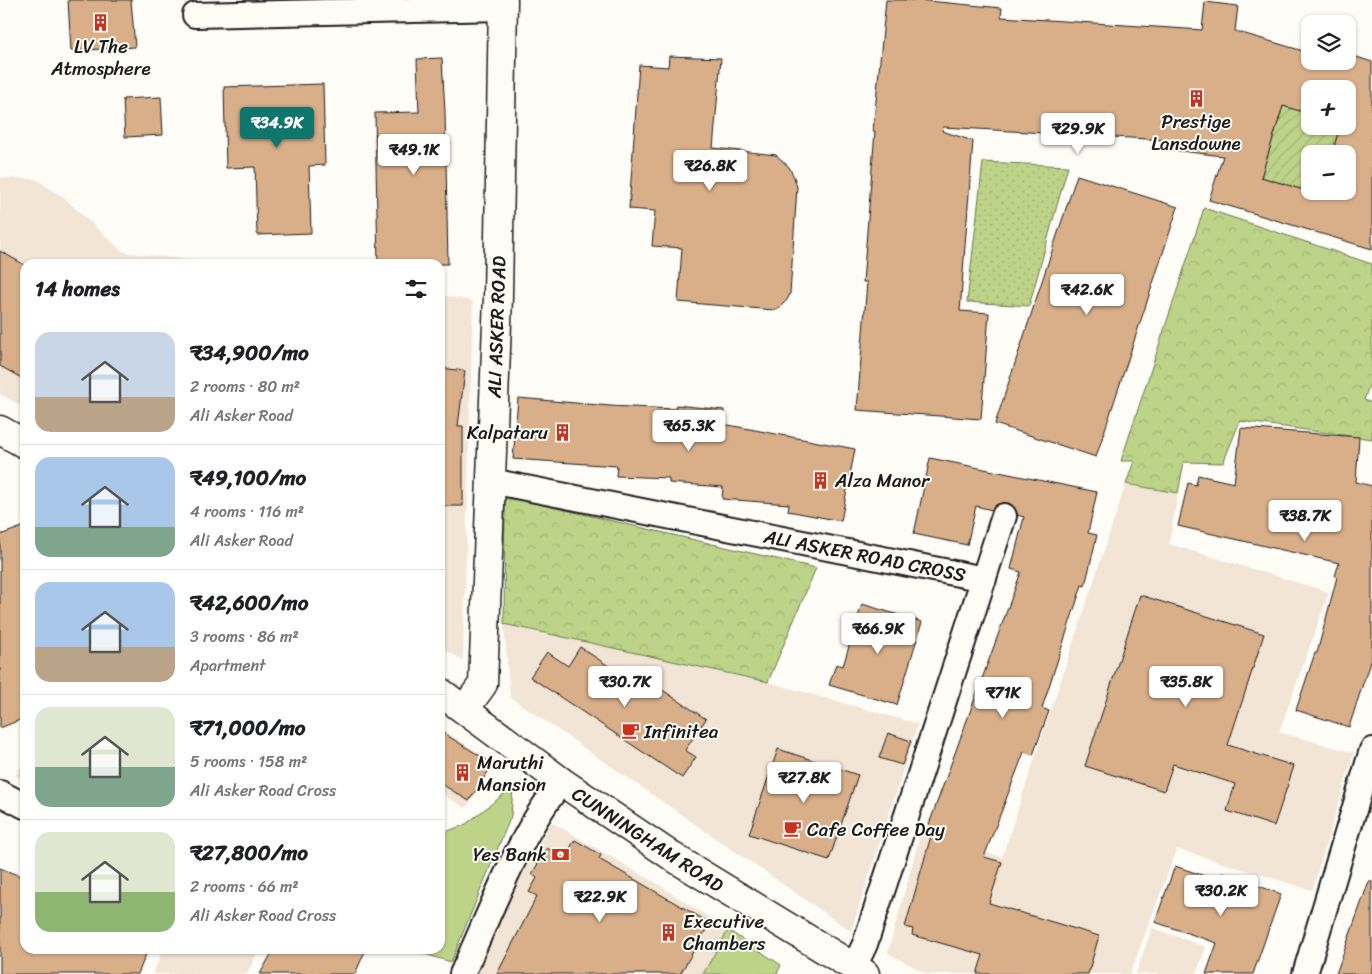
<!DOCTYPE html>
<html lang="en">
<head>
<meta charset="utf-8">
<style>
	:root { --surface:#fff; --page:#f2f2f2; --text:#202124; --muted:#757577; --line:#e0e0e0; --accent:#0f766e }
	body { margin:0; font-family:Sriracha,sans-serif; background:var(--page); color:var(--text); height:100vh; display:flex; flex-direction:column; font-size:19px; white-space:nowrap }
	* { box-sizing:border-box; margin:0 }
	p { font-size:16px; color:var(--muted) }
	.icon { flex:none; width:28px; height:28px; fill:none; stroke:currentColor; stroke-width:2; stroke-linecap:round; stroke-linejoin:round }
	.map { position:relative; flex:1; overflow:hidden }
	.panel { position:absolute; left:20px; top:259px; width:425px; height:695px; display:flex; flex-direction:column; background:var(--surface); border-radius:15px; box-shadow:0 1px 4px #0004 }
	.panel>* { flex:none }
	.fabs { position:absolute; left:1301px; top:15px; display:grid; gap:10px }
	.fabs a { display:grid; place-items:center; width:55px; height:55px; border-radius:10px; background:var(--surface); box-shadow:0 1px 4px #0004; font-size:25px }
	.price { position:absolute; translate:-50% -42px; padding:0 11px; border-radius:5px; background:#fff; color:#222; font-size:16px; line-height:32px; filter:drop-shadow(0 1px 2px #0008) }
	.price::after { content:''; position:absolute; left:50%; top:30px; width:15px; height:11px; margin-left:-8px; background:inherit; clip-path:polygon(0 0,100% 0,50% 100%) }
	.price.active { background:var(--accent); color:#fff }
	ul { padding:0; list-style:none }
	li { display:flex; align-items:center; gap:15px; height:125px; padding:0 15px }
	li+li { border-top:1px solid var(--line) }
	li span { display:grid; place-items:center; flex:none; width:140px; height:100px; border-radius:15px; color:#555 }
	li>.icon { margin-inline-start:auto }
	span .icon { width:60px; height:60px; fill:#fffc; stroke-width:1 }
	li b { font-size:21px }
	h2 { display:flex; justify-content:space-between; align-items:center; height:60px; padding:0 15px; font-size:21px }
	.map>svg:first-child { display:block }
	.built { fill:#f2e5d6 }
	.grass { fill:#bdd388; stroke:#6c7852 }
	.forest { fill:url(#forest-crowns); stroke:#6c7852 }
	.park { fill:url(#park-dots); stroke:#6c7852 }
	.garden { fill:url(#garden-furrows); stroke:#6c7852 }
	.building { fill:#d9af8a; stroke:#1c1c1c; fill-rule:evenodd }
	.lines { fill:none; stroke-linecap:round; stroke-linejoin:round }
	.minor-casing { stroke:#1c1c1c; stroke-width:28 }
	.tertiary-casing { stroke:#1c1c1c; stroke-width:31 }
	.primary-casing { stroke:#1c1c1c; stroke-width:31 }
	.minor { stroke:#fdfcf7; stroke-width:24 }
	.tertiary { stroke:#fdfcf7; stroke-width:28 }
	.primary { stroke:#fdfcf7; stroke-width:28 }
	.labels { text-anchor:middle; stroke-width:4; stroke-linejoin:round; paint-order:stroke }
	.poi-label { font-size:19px; fill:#1c1c1c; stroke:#fdfcf7; text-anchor:start }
	.street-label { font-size:19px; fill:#1c1c1c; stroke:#fdfcf7 }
</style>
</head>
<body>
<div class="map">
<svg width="1372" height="974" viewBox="0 0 1372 974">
	<defs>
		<pattern id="forest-crowns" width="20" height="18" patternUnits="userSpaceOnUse" patternTransform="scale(1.25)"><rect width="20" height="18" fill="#bdd388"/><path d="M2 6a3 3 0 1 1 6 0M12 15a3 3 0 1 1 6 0" fill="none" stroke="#a2b575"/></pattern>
		<pattern id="park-dots" width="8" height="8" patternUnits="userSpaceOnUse" patternTransform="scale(1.25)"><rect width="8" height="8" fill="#bdd388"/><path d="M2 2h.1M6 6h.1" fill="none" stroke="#a2b575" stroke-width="1.8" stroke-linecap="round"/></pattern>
		<pattern id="garden-furrows" width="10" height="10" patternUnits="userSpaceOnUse" patternTransform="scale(1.25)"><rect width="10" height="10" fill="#bdd388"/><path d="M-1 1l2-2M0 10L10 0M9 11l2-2" fill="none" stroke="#a2b575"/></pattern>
	</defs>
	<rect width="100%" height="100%" fill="#fdfcf7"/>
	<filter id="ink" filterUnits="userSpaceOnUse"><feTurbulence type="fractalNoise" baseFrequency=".02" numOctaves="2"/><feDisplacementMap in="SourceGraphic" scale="10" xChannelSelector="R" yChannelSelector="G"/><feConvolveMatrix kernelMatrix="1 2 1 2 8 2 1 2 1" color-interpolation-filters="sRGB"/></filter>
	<g filter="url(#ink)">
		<!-- built -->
		<path class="built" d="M0,178L36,179L64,198L123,252L221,264H25V408L0,394Z
			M440,295L473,301L463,660L440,647Z
			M1126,484L1178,493L1169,544L1329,592L1279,732L1354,753L1312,890L1177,849L1130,974H927L888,953L920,835L1002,857Z
			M504,624L768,682L918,724L851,931L510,697Z
			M440,728L494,763L466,808L440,793Z
			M25,758V780L16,776Z
			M551,822L656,883L728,930L703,974H466Z
			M1152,928L1206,947L1196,974H1136Z
			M163,949H259L247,974H153Z"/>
		<!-- grass -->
		<path class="grass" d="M513,787L511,816L451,962L408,949H440V839L443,833L466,824Z
			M728,930L781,965L777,974H703Z"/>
		<!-- forest -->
		<path class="forest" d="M1204,208L1372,264V377L1364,400L1372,403V439L1240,421L1223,463L1184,462L1178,493L1126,484L1134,461H1121Z
			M505,496L816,568L768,682L504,624Z"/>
		<!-- park -->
		<path class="park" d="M983,162L1068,166L1029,306L967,302Z"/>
		<!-- garden -->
		<path class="garden" d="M1283,106L1310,114V126H1340L1332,154H1310V191H1321L1320,195L1261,177Z"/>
		<!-- building -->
		<path class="building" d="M68,0H131L135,47L71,51Z
			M886,0H917L1002,8L1001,17L1202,30L1205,2L1238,6L1235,31L1310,53V61H1336L1348,65V54L1372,62V249L1209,200L1223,156L1163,149L1164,140L943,127L942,131L973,141L960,311L989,313L981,419L857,410L867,282H863L875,131H873ZM1310,89H1348V126H1340L1332,154H1348V191H1321L1320,195L1261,177L1283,106L1310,114Z
			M669,56L721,58L713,148L776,155L789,167L794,177L797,187L790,294L787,300L779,308L774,310L678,302L682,248L652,246L655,211L629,209L639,65L668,67Z
			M442,58L445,112L448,264H378L375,113L419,112L417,59Z
			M323,84L325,165L309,166L311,233L257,235L255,167L226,168L224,87Z
			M161,97L163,135L125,137L123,99Z
			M1077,175L1178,207L1096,457L995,424Z
			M0,251L25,265V380L0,366Z
			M440,368L465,371L458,426H463V506H440Z
			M518,398L610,406L675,409L676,405L724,410L723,424L855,449L841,521L788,511L789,504L722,499L723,487L669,483V478L616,476L617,466L513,459Z
			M1241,428L1359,437L1356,482L1372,486V656L1349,727L1296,710L1315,653H1317L1337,577L1335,576L1339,563L1178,526L1188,483L1196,485L1198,475L1234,483Z
			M930,458L1097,492L1088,533L1097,535L1085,586L1082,585L1042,708L1049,711L1033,755L1024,752L984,857L1002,862L989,903L1099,936L1088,974H977L983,955L912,935L913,929L905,927L933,829L928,827L1021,572L1011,569L1024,517L1017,515L1014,507L1009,503H1001L992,510L976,506L967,545L914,534Z
			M25,526V718L0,728V535Z
			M1140,595L1264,634L1228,745L1294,766L1274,826L1227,811L1235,784L1173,764L1164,791L1085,766Z
			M862,604L922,622L897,705L829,685L836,664L843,666Z
			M580,647L643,689L649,681L706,719L685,750L696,757L682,778L530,677L547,652L568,666Z
			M440,731L493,764L469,801L440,783Z
			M888,733L911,741L902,765L879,758Z
			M778,749L858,775L829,860L749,834Z
			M575,840L601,855L599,859L710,923L680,974H497L537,896L529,892L537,878L532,874L547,848L564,858Z
			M1175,866L1219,881L1222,873L1281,894L1253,974H1206L1217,943L1155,922Z
			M0,868L25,878V949H148L138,974H0Z
			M1369,881H1372V974H1336Z
			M274,949H366L355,974H260Z"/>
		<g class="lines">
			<defs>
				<path id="minor" d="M195,15L503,8
					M491,481L984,579
					M0,793L25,806
					M854,967L865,944L1004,516
					M462,974C490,914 520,831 562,782
					M1305,974L1372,750"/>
				<path id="tertiary" d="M465,709L483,684L498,297L503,0"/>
				<path id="primary" d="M0,430L25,444
					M440,692L562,782L673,857L865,974"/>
			</defs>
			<!-- minor casing -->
			<use href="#minor" class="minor-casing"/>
			<!-- tertiary casing -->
			<use href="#tertiary" class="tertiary-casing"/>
			<!-- primary casing -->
			<use href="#primary" class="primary-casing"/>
			<!-- minor -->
			<use href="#minor" class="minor"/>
			<!-- tertiary -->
			<use href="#tertiary" class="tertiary"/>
			<!-- primary -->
			<use href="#primary" class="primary"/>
		</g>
	</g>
	<!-- icons -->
	<defs>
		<symbol id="building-bare" viewBox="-9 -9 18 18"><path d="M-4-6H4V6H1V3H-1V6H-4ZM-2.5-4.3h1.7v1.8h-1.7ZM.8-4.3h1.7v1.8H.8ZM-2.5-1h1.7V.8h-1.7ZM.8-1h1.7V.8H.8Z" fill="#c8321e" stroke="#fdfcf7" stroke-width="2.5" paint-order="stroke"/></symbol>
		<symbol id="cafe-bare" viewBox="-9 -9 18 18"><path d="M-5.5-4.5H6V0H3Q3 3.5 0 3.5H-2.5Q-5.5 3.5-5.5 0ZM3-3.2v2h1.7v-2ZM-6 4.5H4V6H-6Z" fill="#c8321e" stroke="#fdfcf7" stroke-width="2.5" paint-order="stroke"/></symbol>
		<symbol id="bank-bare" viewBox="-9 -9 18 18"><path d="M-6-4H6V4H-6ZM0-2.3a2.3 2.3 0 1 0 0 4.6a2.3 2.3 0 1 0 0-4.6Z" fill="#c8321e" stroke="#fdfcf7" stroke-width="2.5" paint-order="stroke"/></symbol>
	</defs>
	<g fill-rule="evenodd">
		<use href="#building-bare" x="88" y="10" width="25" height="25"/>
		<use href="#building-bare" x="1184" y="86" width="25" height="25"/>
		<use href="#building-bare" x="550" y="420" width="25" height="25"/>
		<use href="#building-bare" x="808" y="468" width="25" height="25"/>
		<use href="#cafe-bare" x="618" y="718" width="25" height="25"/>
		<use href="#building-bare" x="450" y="760" width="25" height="25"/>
		<use href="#cafe-bare" x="780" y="816" width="25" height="25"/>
		<use href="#bank-bare" x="548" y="842" width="25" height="25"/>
		<use href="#building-bare" x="656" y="920" width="25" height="25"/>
	</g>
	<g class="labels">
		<!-- poi labels -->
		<g class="poi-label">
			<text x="101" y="53" text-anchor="middle">LV The<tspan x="101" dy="22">Atmosphere</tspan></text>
			<text x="1196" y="128" text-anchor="middle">Prestige<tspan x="1196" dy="22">Lansdowne</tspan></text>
			<text x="548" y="439" text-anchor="end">Kalpataru</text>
			<text x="835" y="487">Alza Manor</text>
			<text x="644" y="738">Infinitea</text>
			<text x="477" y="769">Maruthi<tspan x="477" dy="22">Mansion</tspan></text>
			<text x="807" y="836">Cafe Coffee Day</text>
			<text x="547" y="861" text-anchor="end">Yes Bank</text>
			<text x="683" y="928">Executive<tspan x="683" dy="22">Chambers</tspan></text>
		</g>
		<!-- street labels -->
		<g class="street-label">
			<text transform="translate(496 327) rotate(-88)" y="7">ALI ASKER ROAD</text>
			<text transform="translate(865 555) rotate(11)" y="7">ALI ASKER ROAD CROSS</text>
			<text transform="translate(648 839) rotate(33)" y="7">CUNNINGHAM ROAD</text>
		</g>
	</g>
</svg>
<div class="fabs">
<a><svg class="icon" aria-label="layers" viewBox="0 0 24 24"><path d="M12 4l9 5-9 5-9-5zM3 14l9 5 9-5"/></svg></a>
<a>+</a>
<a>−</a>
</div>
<b class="price active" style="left:277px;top:149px">₹34.9K</b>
<b class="price" style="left:1078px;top:155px">₹29.9K</b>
<b class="price" style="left:414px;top:176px">₹49.1K</b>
<b class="price" style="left:710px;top:192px">₹26.8K</b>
<b class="price" style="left:1087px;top:316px">₹42.6K</b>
<b class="price" style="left:689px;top:452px">₹65.3K</b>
<b class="price" style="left:1305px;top:542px">₹38.7K</b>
<b class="price" style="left:878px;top:655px">₹66.9K</b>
<b class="price" style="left:625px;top:708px">₹30.7K</b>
<b class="price" style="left:1186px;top:708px">₹35.8K</b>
<b class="price" style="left:1003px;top:719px">₹71K</b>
<b class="price" style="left:804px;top:804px">₹27.8K</b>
<b class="price" style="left:1221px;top:917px">₹30.2K</b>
<b class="price" style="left:600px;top:923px">₹22.9K</b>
<section class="panel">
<h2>14 homes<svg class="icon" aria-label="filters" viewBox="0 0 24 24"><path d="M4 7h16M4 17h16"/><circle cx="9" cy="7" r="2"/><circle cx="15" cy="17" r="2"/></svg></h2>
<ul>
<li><span style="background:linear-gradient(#c9d6e8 65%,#b9a48a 0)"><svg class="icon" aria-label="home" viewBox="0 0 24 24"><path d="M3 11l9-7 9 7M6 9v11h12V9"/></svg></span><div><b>₹34,900/mo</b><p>2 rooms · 80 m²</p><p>Ali Asker Road</p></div></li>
<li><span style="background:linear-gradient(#a9c7e8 70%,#7fa58c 0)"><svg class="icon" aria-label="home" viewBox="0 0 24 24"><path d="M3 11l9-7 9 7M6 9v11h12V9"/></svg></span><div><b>₹49,100/mo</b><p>4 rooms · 116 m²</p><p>Ali Asker Road</p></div></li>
<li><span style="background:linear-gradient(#a9c7e8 65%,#b9a48a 0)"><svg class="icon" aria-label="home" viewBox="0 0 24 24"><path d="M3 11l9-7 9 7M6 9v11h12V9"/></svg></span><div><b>₹42,600/mo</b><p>3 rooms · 86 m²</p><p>Apartment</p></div></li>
<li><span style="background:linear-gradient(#dfe7d0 60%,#7fa58c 0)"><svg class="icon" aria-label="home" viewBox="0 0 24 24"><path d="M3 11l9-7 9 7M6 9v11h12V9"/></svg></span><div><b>₹71,000/mo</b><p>5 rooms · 158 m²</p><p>Ali Asker Road Cross</p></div></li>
<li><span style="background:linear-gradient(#dfe7d0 60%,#8fb573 0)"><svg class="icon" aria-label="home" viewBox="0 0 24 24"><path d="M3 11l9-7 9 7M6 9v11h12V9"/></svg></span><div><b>₹27,800/mo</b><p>2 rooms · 66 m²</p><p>Ali Asker Road Cross</p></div></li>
</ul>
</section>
</div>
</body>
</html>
